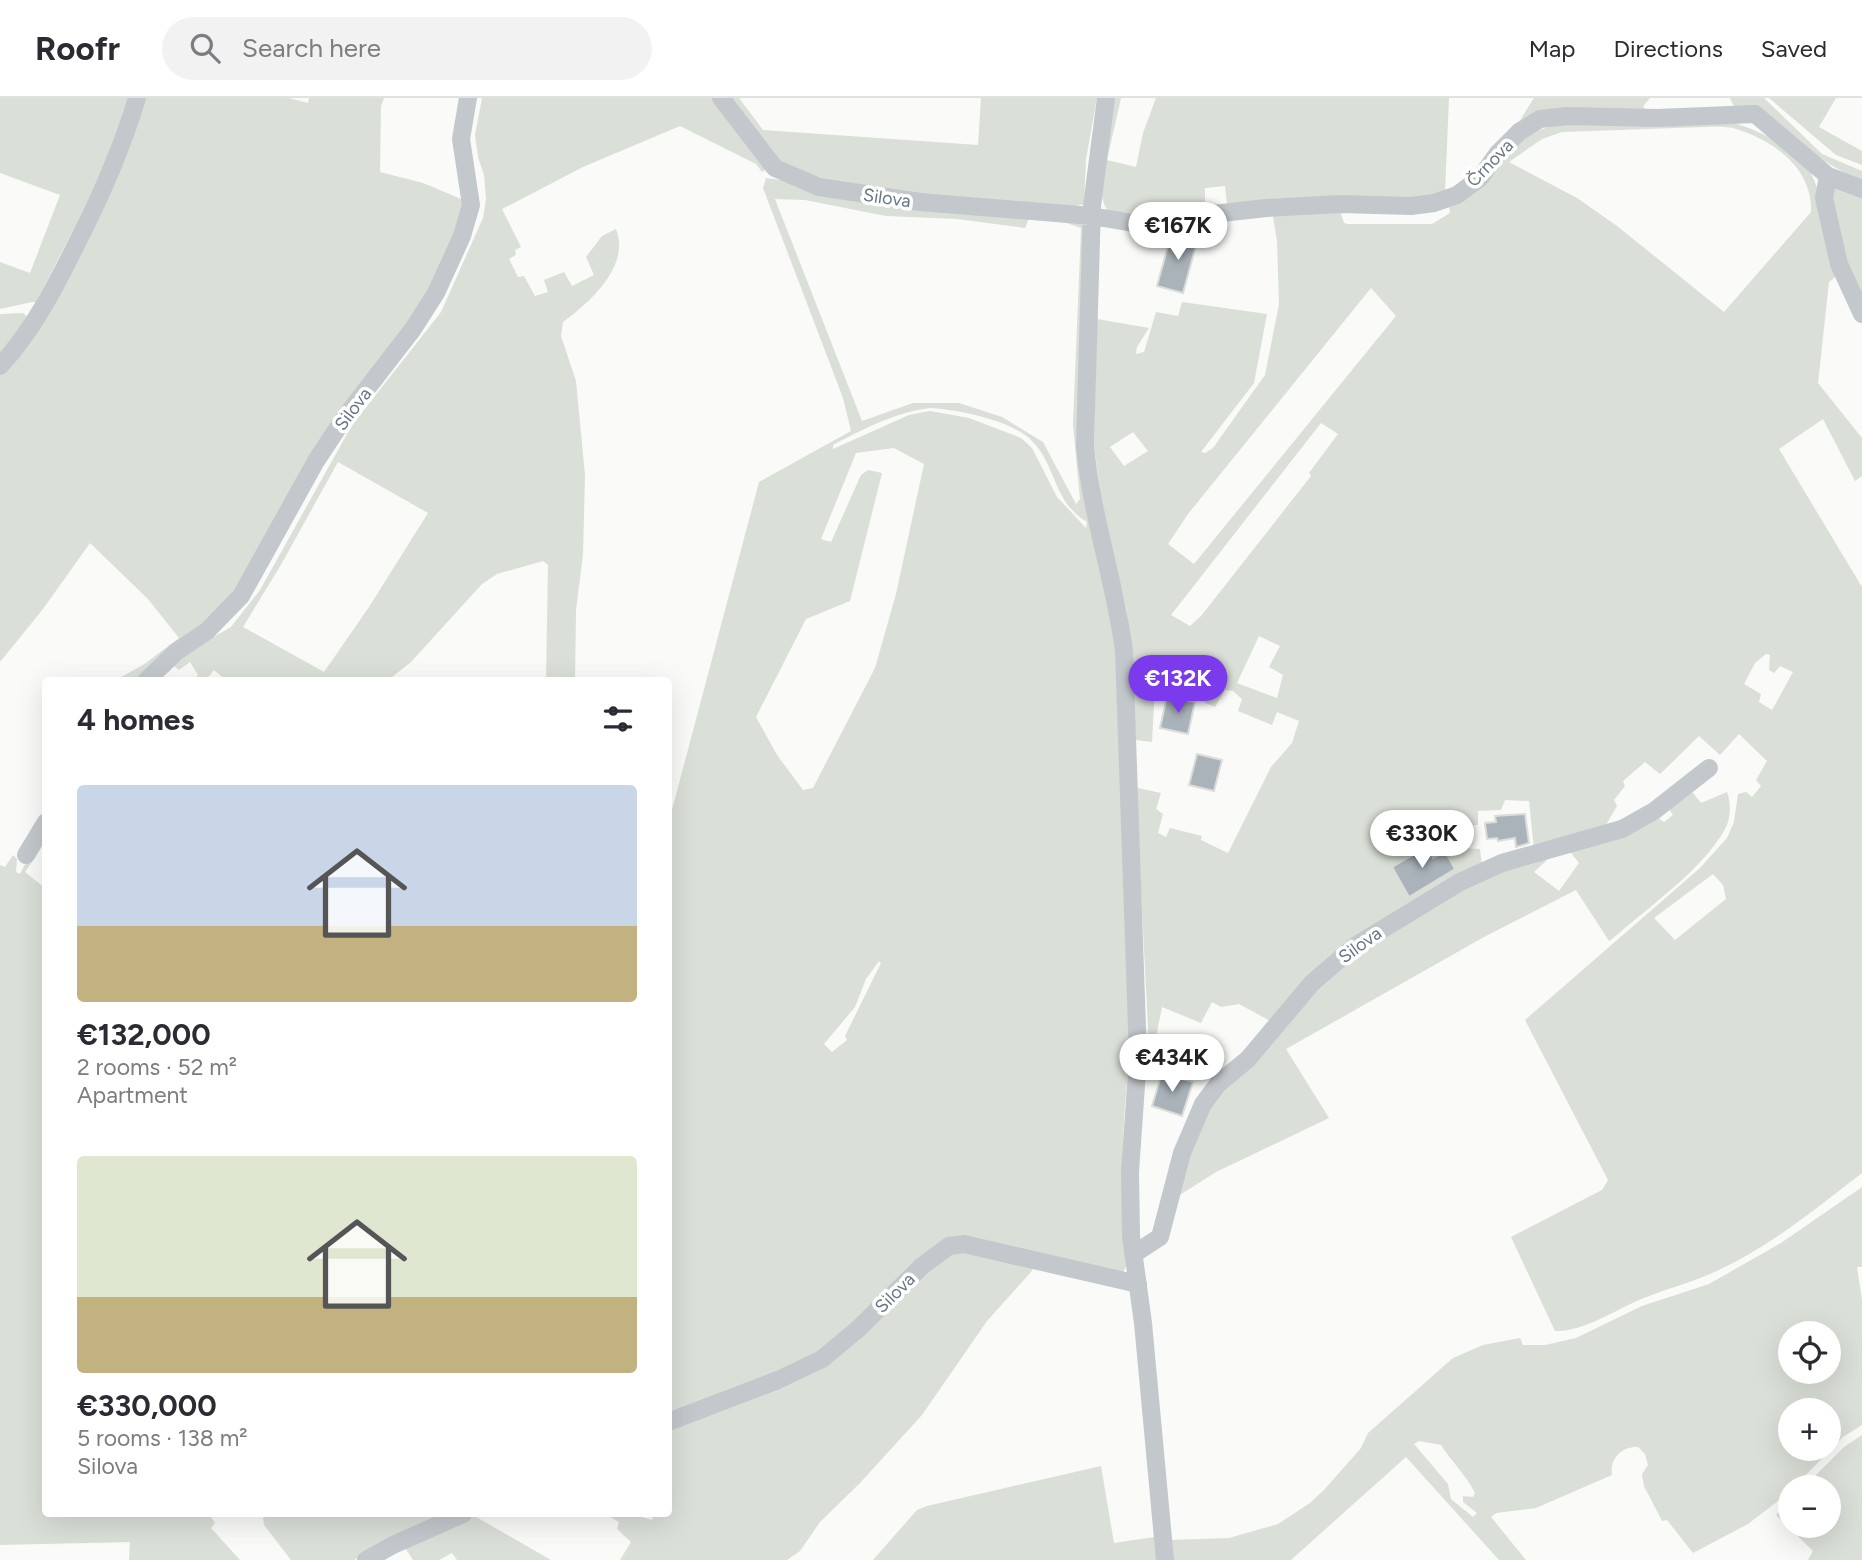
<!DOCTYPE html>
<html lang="en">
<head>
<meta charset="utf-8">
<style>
	:root { --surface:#fff; --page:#f2f2f3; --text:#2b2b33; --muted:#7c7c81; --line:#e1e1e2; --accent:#7c3aed }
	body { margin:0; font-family:Figtree,sans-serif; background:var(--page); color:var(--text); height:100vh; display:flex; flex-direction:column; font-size:26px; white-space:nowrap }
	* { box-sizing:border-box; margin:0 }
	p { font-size:23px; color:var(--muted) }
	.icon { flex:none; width:38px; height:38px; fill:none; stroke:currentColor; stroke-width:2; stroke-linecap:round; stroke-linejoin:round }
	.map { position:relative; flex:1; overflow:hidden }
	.details { position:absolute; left:42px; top:579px; width:630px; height:840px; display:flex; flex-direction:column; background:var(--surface); border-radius:7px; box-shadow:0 7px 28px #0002 }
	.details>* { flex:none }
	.tools { position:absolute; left:1778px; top:1223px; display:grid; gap:14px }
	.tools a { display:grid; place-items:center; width:63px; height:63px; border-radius:50%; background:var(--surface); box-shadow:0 7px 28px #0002; font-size:35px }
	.price { position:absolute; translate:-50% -60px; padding:0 16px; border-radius:24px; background:#fff; color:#222; font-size:23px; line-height:46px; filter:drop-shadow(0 2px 4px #0008) }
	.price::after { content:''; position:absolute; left:50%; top:42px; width:21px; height:16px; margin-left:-10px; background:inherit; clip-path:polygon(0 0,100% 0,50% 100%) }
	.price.selected { background:var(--accent); color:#fff }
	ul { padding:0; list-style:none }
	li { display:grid; align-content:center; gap:14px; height:371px; padding:0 35px }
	li span { display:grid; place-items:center; height:217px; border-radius:7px; color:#555 }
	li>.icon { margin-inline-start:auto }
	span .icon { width:126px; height:126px; fill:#fffc; stroke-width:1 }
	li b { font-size:30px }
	h2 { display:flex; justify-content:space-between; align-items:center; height:84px; padding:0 35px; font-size:30px }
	header { display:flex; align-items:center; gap:42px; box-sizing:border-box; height:98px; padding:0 35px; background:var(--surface); border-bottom:2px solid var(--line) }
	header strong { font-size:33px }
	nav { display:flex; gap:38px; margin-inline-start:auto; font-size:24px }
	.search { width:490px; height:63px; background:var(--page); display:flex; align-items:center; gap:18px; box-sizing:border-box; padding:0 24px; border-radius:38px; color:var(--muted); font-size:26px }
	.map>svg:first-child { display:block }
	.green { fill:#dadfd7; fill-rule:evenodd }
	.building { fill:#aab3b9; stroke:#dcdcda; stroke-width:2 }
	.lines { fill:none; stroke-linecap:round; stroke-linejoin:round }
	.minor { stroke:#c3c8cc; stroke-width:18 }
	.labels { text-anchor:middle; stroke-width:7; stroke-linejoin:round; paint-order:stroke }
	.street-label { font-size:18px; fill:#657683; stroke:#fff }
</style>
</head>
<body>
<header>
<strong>Roofr</strong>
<div class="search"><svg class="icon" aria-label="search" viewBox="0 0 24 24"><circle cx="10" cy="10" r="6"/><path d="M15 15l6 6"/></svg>Search here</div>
<nav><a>Map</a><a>Directions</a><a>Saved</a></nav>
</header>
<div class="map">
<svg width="1862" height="1462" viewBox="0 0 1862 1462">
	<rect width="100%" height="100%" fill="#fafaf8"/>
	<!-- green -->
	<path class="green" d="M0,0H132L125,23L41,202L0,211V164L30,175L60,97L0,75Z
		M142,0H289L308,5L309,0H384L381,8L380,74L423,85L466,103L463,119L428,200L225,509L139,583H114L143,567L179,540L148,501L90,445L43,511L0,564V273Z
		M482,0H717L767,71L762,74L756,66L680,28L583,69L502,111L521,149L515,152L516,157L509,161L518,179L524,178L535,198L548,194L544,182L564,174L572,188L594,177L586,159L602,138L616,131C631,168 589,205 563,224L561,238L576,283L585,377L583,456L576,512L575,583H546L548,467L543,463L497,476L482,486L411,564L387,583H227L214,572L205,583H193L198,577L190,564L179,572L174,568L191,552L231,529L260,492L352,327L441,214L483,120L486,101L484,77L478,59L475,37ZM338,364L428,415L369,509L324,574L243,529L282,465Z
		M728,0H739L763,32L978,47L981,0H1097L1086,61L1084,106L1072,109L831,88L778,65Z
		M1112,0H1121L1107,62L1136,69L1143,35L1156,0H1449L1445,93L1415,102L1280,100L1227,107L1225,88L1205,90V108C1186,112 1122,124 1108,112C1092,99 1109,21 1112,0Z
		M1534,0H1650L1643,8L1646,13L1540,14L1520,22Z
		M1730,0H1764L1822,56L1862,73V85L1735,11Z
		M1769,0H1836L1819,29L1862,53V67L1836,57Z
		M1726,23C1752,29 1789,46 1806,67C1822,89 1832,147 1839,176L1829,184L1818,285L1862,340V378L1855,383L1823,321L1779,351L1862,489V1075C1814,1112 1766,1152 1710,1176C1687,1186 1662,1192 1639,1202C1614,1213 1582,1234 1555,1233L1511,1139L1602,1092L1608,1082L1525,922L1700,770L1727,740L1734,724L1738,696L1746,694L1752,699L1761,688L1756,682L1767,663L1739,636L1720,657L1699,638L1660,676L1645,664L1623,683L1625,688L1614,702L1617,708L1603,732L1534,751L1529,703L1505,702L1501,712L1478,713V727L1452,728L1453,750L1480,751L1482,768L1399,815L1274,925L1239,906L1221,909L1212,904L1201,925L1162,909L1155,944L1184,954L1179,968L1145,959L1148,930L1136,694L1138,690L1161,695L1156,711L1163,716L1158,735L1166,739L1170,730L1202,738L1201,742L1228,755L1271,669L1292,645L1299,623L1277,614L1272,627L1238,613L1242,601L1233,593L1225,592L1215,609L1205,605L1212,579L1156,571L1152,644L1136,642L1127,514L1103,413L1094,348L1097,221L1149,230L1137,249L1136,256L1144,254L1156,214L1178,218L1182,204L1267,216L1254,285L1201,354L1205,355L1213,350L1265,277L1279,206L1277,143L1272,113H1340L1344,125L1348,126H1432L1450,115L1449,108C1482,77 1515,33 1562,26ZM1704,29C1714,29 1727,28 1736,31C1775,43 1813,71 1811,114L1724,214L1617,128L1577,100L1509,64L1542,41L1562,34ZM1371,190L1396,218L1194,466L1168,446L1188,416ZM1321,325L1338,336L1309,375L1311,378L1201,518L1190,528L1171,517ZM1133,334L1148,353L1124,368L1110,349ZM1259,538L1280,548L1269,569L1283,577L1277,600L1237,585ZM1766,556L1770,557L1769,572L1774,575L1780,568L1793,574L1772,612L1759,604L1761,596L1744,586L1755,565ZM1713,776L1723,787L1726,801L1675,842L1654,820Z
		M766,80L1084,124L1078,305L1117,561L1130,958C1121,1028 1120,1096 1127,1167L1123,1174L1115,1178C1059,1168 1010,1139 952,1143L824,1255L669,1317L668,727L759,384L851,333L843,300L763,90ZM775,101L805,102L886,118L957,121L1025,130L1030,118L1061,123L1081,130L1073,327L1080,401L1076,406L1043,344L1002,319L959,305H913L862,323ZM930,310C959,312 1013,322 1033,344C1057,369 1053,404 1087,424L1086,430L1057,399L1032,350L1021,340L969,320L930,313L909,317L833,351V347C865,330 894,315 930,310ZM894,350L924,366L896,496L875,570L813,690L803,692L777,657L756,619L806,521L850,503L882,375L868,372L861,377L831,444L821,441L856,355ZM879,863L881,865L845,938L847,942L832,954L824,946L855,909L866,881Z
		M1836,89L1862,98V202L1837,146L1830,94Z
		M23,215L30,221L0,261V216Z
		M1689,690L1701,705L1727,694C1731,704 1731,721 1725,731C1703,771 1651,807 1617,837L1609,843L1576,792L1484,839L1286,951L1329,1020L1216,1074L1175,1100L1209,1000L1328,874L1456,790L1546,757L1547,762L1534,774L1559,793L1579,765L1568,751L1654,717L1664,724L1673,717L1667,708Z
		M32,753L36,758L25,774L45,790L46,1416H209L215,1425L211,1430L240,1462H129L130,1444L0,1447V767L5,769L13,757L17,761L16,774L20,776Z
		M1862,1089V1169H1857L1862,1202V1327L1843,1339L1794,1389L1790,1390V1394L1748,1426L1693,1455L1667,1422L1662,1423L1644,1388L1642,1376L1648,1367L1645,1356L1638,1349C1622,1348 1609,1361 1612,1377L1536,1410L1496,1415L1491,1419L1526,1462H1499L1406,1359L1291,1462H1171L1168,1442L1229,1440L1278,1426L1310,1405L1324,1392L1361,1350L1368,1335L1453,1260L1483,1247L1520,1240L1523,1247H1545L1576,1240L1642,1208L1709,1186L1781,1145ZM1790,1236H1829V1274H1790ZM1790,1312H1829V1351H1790ZM1419,1343L1441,1347C1452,1364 1466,1377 1475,1395L1473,1399L1463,1398V1404L1477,1415L1473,1419L1451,1401L1448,1386L1414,1346Z
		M962,1149L1036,1164L1031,1174L987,1223L922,1317L860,1385L820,1424L800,1453L787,1462H620L631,1444L617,1431L619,1424L605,1416H631L652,1422L654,1416H668L669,1327L786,1283L925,1168Z
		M1862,1337V1462H1808L1813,1453L1776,1417L1790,1403V1428H1829V1390L1804,1389L1844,1349Z
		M1101,1368L1114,1445L1154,1439L1157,1462H873L917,1412L927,1408Z
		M271,1416H450L398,1438L354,1462H291L264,1427L263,1420Z
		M471,1416L551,1462H457L452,1455L439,1462H413L402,1445Z"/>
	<!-- building -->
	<path class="building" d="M1172,133L1198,140L1183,195L1157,188Z
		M1167,598L1195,604L1188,636L1160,630Z
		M1197,656L1222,662L1214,693L1189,687Z
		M1525,716L1529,745L1516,749L1515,740L1498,743L1497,740L1487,741L1485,725L1496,724L1495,718Z
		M1427,749L1433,760L1445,753L1455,771L1409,799L1392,769Z
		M1162,975L1193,984L1182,1018L1152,1008Z"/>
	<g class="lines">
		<!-- minor -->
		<path class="minor" d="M721,0L775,70L819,89L920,104L1092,118L1133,125L1266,110L1340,106L1411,108L1434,105L1457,97L1480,80L1498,55L1519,34L1540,21L1568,18L1657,20L1755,16L1828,78L1862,91
			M1106,0L1092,108L1085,347C1091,417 1115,483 1124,553L1138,959L1130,1074L1131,1138L1143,1225L1165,1462
			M1828,78L1824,100L1839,166L1862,216
			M0,268C34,231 55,189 77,145C101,98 122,50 137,0
			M146,583L176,554L207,533L241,498L316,363L345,319L413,231L436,195L462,138L471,107L461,41L468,0
			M26,757L46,724
			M1134,1156L1160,1139L1182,1055L1203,1006L1218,986L1248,961L1312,885L1355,848L1460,784L1502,765L1622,731L1654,713L1709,670
			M668,1324L778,1282L822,1261L858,1231L922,1168L949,1148L964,1146L1138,1186
			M366,1462L393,1447L463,1416"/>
	</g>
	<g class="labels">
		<!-- street labels -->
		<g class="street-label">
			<text transform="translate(1490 65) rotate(-46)" y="6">Črnova</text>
			<text transform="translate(887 100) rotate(8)" y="6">Silova</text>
			<text transform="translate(353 311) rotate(-53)" y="6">Silova</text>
			<text transform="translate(1360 847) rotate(-36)" y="6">Silova</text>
			<text transform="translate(895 1195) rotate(-45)" y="6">Silova</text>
		</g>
	</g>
</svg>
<div class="tools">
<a><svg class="icon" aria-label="locate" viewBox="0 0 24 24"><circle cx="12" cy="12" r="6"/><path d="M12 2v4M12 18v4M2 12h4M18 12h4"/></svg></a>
<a>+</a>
<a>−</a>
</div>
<b class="price" style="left:1178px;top:164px">€167K</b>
<b class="price selected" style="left:1178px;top:617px">€132K</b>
<b class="price" style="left:1422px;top:772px">€330K</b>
<b class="price" style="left:1172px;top:996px">€434K</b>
<section class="details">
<h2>4 homes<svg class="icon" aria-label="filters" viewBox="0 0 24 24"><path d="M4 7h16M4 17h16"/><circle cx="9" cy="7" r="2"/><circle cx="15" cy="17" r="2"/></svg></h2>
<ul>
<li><span style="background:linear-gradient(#c9d6e8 65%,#c2b280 0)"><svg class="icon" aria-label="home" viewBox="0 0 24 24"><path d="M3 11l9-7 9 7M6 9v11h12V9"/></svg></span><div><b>€132,000</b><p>2 rooms · 52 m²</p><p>Apartment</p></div></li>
<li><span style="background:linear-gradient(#dfe7d0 65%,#c2b280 0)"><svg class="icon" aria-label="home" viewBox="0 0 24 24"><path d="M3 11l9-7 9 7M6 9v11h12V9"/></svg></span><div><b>€330,000</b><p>5 rooms · 138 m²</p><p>Silova</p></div></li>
</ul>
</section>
</div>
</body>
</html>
